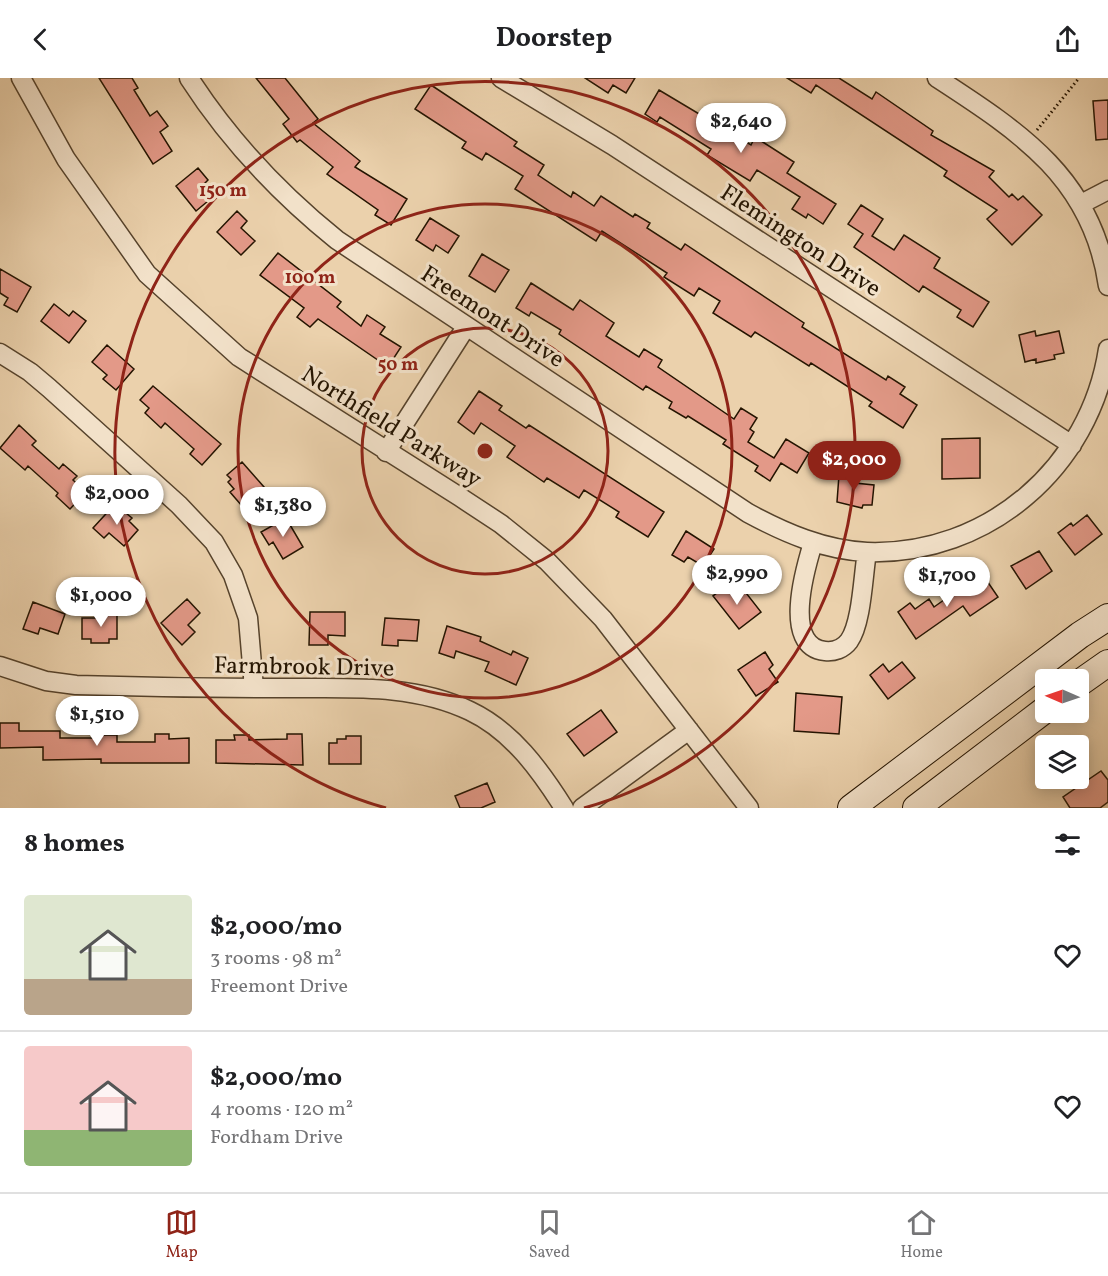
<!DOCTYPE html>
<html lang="en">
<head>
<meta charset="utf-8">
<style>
	:root { --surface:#fff; --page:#f6f6f6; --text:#202124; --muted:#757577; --line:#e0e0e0; --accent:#8f2418 }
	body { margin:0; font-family:Vollkorn,serif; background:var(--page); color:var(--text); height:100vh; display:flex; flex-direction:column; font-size:22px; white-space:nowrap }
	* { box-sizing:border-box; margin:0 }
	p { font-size:20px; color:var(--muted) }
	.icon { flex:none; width:33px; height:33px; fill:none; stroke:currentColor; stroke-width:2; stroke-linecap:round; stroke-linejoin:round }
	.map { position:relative; height:730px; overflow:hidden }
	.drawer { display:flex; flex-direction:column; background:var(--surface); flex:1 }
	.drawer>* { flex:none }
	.needle { width:39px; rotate:272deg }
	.buttons { position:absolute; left:1035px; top:591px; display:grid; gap:12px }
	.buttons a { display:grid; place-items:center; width:54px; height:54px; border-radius:6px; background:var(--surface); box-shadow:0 3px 15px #0003; font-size:30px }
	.price { position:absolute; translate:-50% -51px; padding:0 14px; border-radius:21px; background:#fff; color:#222; font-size:20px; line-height:39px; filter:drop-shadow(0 2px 3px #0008) }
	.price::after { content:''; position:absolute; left:50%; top:36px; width:18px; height:14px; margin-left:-9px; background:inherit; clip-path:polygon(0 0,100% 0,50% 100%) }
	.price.on { background:var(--accent); color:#fff }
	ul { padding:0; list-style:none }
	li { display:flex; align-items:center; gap:18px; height:150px; padding:0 24px }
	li+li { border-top:2px solid var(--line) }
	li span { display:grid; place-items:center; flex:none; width:168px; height:120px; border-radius:6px; color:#555 }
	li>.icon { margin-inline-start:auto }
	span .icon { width:72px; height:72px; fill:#fffc; stroke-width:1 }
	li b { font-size:26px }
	h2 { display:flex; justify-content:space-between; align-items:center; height:72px; padding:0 24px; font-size:26px }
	header { display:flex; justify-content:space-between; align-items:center; height:78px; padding:0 24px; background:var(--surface); font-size:27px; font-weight:700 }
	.tab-bar { display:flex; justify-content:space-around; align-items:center; height:84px; border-top:2px solid var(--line); background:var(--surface); font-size:16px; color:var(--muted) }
	.tab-bar a { display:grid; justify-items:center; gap:3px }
	.tab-bar .on { color:var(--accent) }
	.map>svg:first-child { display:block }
	.building { fill:#e39988; stroke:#241401; stroke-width:1.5 }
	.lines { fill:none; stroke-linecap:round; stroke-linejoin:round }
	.street-casing { stroke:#56432c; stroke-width:21 }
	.secondary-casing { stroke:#241401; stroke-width:28 }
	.path { stroke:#241401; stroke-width:3; stroke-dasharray:1.5 3; stroke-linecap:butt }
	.street { stroke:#f2e1c9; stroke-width:18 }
	.secondary { stroke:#f2e1c9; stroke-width:26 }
	.ring { fill:none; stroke:#8f2418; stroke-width:3 }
	.labels { text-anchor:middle; stroke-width:6; stroke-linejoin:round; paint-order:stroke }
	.street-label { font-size:24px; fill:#241401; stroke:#f2e1c9 }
	.centre { fill:#8f2418; stroke:#f2e1c9; stroke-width:3 }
	.ring-label { font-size:18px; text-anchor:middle; font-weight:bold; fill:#8f2418; stroke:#f2e1c9; stroke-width:6; stroke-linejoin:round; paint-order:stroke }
</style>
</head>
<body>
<header><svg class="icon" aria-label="back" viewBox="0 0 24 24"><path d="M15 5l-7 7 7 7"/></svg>Doorstep<svg class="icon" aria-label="share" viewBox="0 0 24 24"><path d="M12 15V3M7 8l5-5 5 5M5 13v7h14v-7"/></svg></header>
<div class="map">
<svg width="1108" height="730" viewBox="0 0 1108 730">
	<rect width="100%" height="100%" fill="#ebd1ac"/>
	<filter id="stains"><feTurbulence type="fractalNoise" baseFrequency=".00333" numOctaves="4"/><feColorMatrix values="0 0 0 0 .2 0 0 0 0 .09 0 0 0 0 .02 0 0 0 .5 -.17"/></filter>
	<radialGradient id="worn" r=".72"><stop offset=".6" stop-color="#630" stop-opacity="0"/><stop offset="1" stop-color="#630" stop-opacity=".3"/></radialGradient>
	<!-- building -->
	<path class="building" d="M99,0H132L138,10L134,12L150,38L157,33L168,48L160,54L172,73L153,86Z
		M256,0H285L318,41L313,45L360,83L355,89L407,121L391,147L375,137L378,132L327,96L333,89L300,62L297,64L283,46L289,41Z
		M585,0H635L626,15L613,7L608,15Z
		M787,0H839L872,21L876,14L933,53L931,57L994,93L989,99L1009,119L1012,116L1018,122L1023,118L1042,137L1012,167L987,141L997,132L944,98L947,93L816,7L811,15Z
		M431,7L517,64L514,68L544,87L538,97L571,119L573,114L594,128L601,118L633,139L635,136L650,145L647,150L681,172L685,166L804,245L802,249L886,302L888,298L905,309L900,316L917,327L903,350L869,328L872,324L811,285L809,288L755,254L751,259L713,235L720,223L699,210L694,218L664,199L667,195L602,153L596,163L515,111L523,98L486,75L482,82L462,70L466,64L415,31Z
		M659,12L751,67L755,59L794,84L787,95L836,126L823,146L808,136L806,140L792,131L800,119L757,92L750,103L707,77L711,71L660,39L657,44L645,36Z
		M1108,22V61L1096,62L1093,23Z
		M198,90L208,102L204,106L214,118L196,133L176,108Z
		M861,127L883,141L872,158L894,172L904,157L940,180L934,190L989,224L973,249L957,239L961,232L923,208L919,214L854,169L863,156L848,146Z
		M237,133L247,143L241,150L255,163L241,177L217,154Z
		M430,140L459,158L448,175L436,167L433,173L416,162Z
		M278,175L341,224L337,229L361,248L367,237L385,249L380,256L401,269L388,289L318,241L310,249L297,239L304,230L260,197Z
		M482,176L509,192L495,214L469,198Z
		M0,191L31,209L17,234L4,227L8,220L0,215Z
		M531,205L573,232L580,222L614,245L606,258L639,279L644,271L662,282L658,289L734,341L741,330L757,340L750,351L754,354L748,364L774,380L786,361L809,375L797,395L781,385L770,403L755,393L758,388L723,366L726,362L688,338L686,340L669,330L672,324L646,308L643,312L559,256L561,252L531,234L529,238L516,230Z
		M54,226L69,238L73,233L86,243L69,265L41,243Z
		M1035,253L1036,258L1059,253L1064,275L1054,277L1055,281L1036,285V281L1025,284L1019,257Z
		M107,267L134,291L116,312L103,301L107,297L92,284Z
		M153,308L221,366L202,387L190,376L194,371L165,345L161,350L145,335L149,330L140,322Z
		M479,313L502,328L499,332L526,350L529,347L664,434L648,459L616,439L619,434L584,412L579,420L547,400L544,404L507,379L515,368L481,345L474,356L458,344Z
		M19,347L36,363L32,367L59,391L63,386L77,398L73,402L86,414L70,431L56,418L58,415L28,388L25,392L0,370Z
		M980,360V400L942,401V361Z
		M242,384L264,409L242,428L230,414L234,411L228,404L231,401L227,397Z
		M839,397L856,398L855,405L874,407L872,427H863L862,430L837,424Z
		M115,426L132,440L129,443L138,452L124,468L109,455L104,460L93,450Z
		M1087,437L1102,456L1075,477L1058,455L1071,445L1073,448Z
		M286,440L303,469L283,481L273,464L269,467L261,454Z
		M686,453L714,471L703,488L688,479L684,484L672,477Z
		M1039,473L1052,493L1026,511L1011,488Z
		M985,500L998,519L970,538L963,528L916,561L898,534L910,525L915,531L929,521L934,529L965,507L968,512Z
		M729,506L737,516L743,511L761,534L739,551L713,518Z
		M187,521L200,535L188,547L195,554L182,567L161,545Z
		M33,524L65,536L58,556L40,550L38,556L23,551Z
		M102,534H117V561H109V565H91V561H82V540H102Z
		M310,534H345V558L328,557V567H309Z
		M385,540L419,542L417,563L398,562V568L382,567Z
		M447,548L481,559L480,563L511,577L513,573L528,580L516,607L485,593L489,584L456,573L454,580L439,575Z
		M765,574L773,587L769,591L778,604L756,618L738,592Z
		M902,584L915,600L888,621L870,597L883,586L889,594Z
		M796,615L842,619L839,656L794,653Z
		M601,632L617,654L584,678L567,656Z
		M0,645H19V653H60V660H101V657H117V664H155V656H169V661L189,660V685H101V681L43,682V669L0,670Z
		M287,656H302L303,687L216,685V662H235L234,657H249V662L287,661Z
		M346,658H361V686H329V665H337V661H346Z
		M1101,693L1108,702V724L1100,730H1070L1063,719Z
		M487,705L495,724L481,730H460L455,718Z"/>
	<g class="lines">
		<defs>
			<path id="street" d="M21,0L66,81L147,196L239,279L460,419L501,446L547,483L603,541L749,730
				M189,0C229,62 280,116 337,162L748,435C785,455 824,472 867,474C988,478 1090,389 1108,271
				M501,0L612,67L1072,367
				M937,0C1020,54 1093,101 1108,208
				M1081,126L1108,112
				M0,275L30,294L49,310L179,427L214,464L233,497L248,540L254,610
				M386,374L466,249
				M813,465C805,491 782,569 825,573C834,574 843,571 849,563C862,545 863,497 867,474
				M0,588L46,603L76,607C143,609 210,610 277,610C341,611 410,604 470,633C512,653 540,692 564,730
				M582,730L689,652"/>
			<path id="secondary" d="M1078,606L1108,585
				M851,730L1080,557L1108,539
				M916,730L1046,631"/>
		</defs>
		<!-- street casing -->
		<use href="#street" class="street-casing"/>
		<!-- secondary casing -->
		<use href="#secondary" class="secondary-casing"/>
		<!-- path -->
		<path class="path" d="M1037,52L1079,0"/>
		<!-- street -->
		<use href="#street" class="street"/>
		<!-- secondary -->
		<use href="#secondary" class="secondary"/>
	</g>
	<!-- distance rings -->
	<g class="ring">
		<circle cx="485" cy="373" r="123"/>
		<circle cx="485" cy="373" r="247"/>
		<path d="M386 730A370 370 0 1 1 584 730"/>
	</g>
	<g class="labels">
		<!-- street labels -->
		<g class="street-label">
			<text transform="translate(801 162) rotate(33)" y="8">Flemington Drive</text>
			<text transform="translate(493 238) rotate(33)" y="8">Freemont Drive</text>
			<text transform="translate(392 348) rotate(32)" y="8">Northfield Parkway</text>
			<text transform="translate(304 588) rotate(1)" y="8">Farmbrook Drive</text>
		</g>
	</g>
	<circle cx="485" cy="373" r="9" class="centre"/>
	<g class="ring-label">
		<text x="223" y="118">150 m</text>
		<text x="310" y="205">100 m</text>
		<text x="398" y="292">50 m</text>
	</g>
	<rect width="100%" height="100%" filter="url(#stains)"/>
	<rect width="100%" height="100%" fill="url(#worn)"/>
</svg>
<div class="buttons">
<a><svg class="needle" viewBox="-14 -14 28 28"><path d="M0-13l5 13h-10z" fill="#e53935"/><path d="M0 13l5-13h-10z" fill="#757577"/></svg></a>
<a><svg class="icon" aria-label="layers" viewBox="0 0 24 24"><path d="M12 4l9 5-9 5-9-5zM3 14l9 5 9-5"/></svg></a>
</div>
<b class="price" style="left:741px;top:76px">$2,640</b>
<b class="price on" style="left:854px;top:414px">$2,000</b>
<b class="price" style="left:117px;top:448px">$2,000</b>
<b class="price" style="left:283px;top:460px">$1,380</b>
<b class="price" style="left:737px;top:528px">$2,990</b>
<b class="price" style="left:947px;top:530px">$1,700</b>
<b class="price" style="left:101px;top:550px">$1,000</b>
<b class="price" style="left:97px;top:669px">$1,510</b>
</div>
<section class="drawer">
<h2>8 homes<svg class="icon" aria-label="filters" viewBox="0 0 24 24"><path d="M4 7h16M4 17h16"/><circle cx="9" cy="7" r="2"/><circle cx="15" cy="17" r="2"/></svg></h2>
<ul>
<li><span style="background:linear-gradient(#dfe7d0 70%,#b9a48a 0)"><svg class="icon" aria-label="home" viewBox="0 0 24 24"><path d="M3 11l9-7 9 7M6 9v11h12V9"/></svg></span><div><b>$2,000/mo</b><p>3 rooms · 98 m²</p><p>Freemont Drive</p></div><svg class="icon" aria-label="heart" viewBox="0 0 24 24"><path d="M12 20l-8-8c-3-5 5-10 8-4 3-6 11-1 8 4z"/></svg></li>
<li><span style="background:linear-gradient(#f6c9c9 70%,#8fb573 0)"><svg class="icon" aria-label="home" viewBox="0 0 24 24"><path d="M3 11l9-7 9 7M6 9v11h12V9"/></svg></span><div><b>$2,000/mo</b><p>4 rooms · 120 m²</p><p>Fordham Drive</p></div><svg class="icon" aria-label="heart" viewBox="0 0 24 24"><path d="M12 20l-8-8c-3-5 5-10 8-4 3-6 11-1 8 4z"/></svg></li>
</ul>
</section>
<nav class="tab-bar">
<a class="on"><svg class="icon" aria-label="map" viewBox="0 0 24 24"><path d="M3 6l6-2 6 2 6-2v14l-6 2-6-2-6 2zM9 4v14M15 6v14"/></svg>Map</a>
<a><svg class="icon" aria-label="saved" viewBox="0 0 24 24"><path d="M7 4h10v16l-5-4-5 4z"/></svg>Saved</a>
<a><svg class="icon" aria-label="home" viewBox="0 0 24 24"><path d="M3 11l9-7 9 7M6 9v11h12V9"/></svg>Home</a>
</nav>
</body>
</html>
